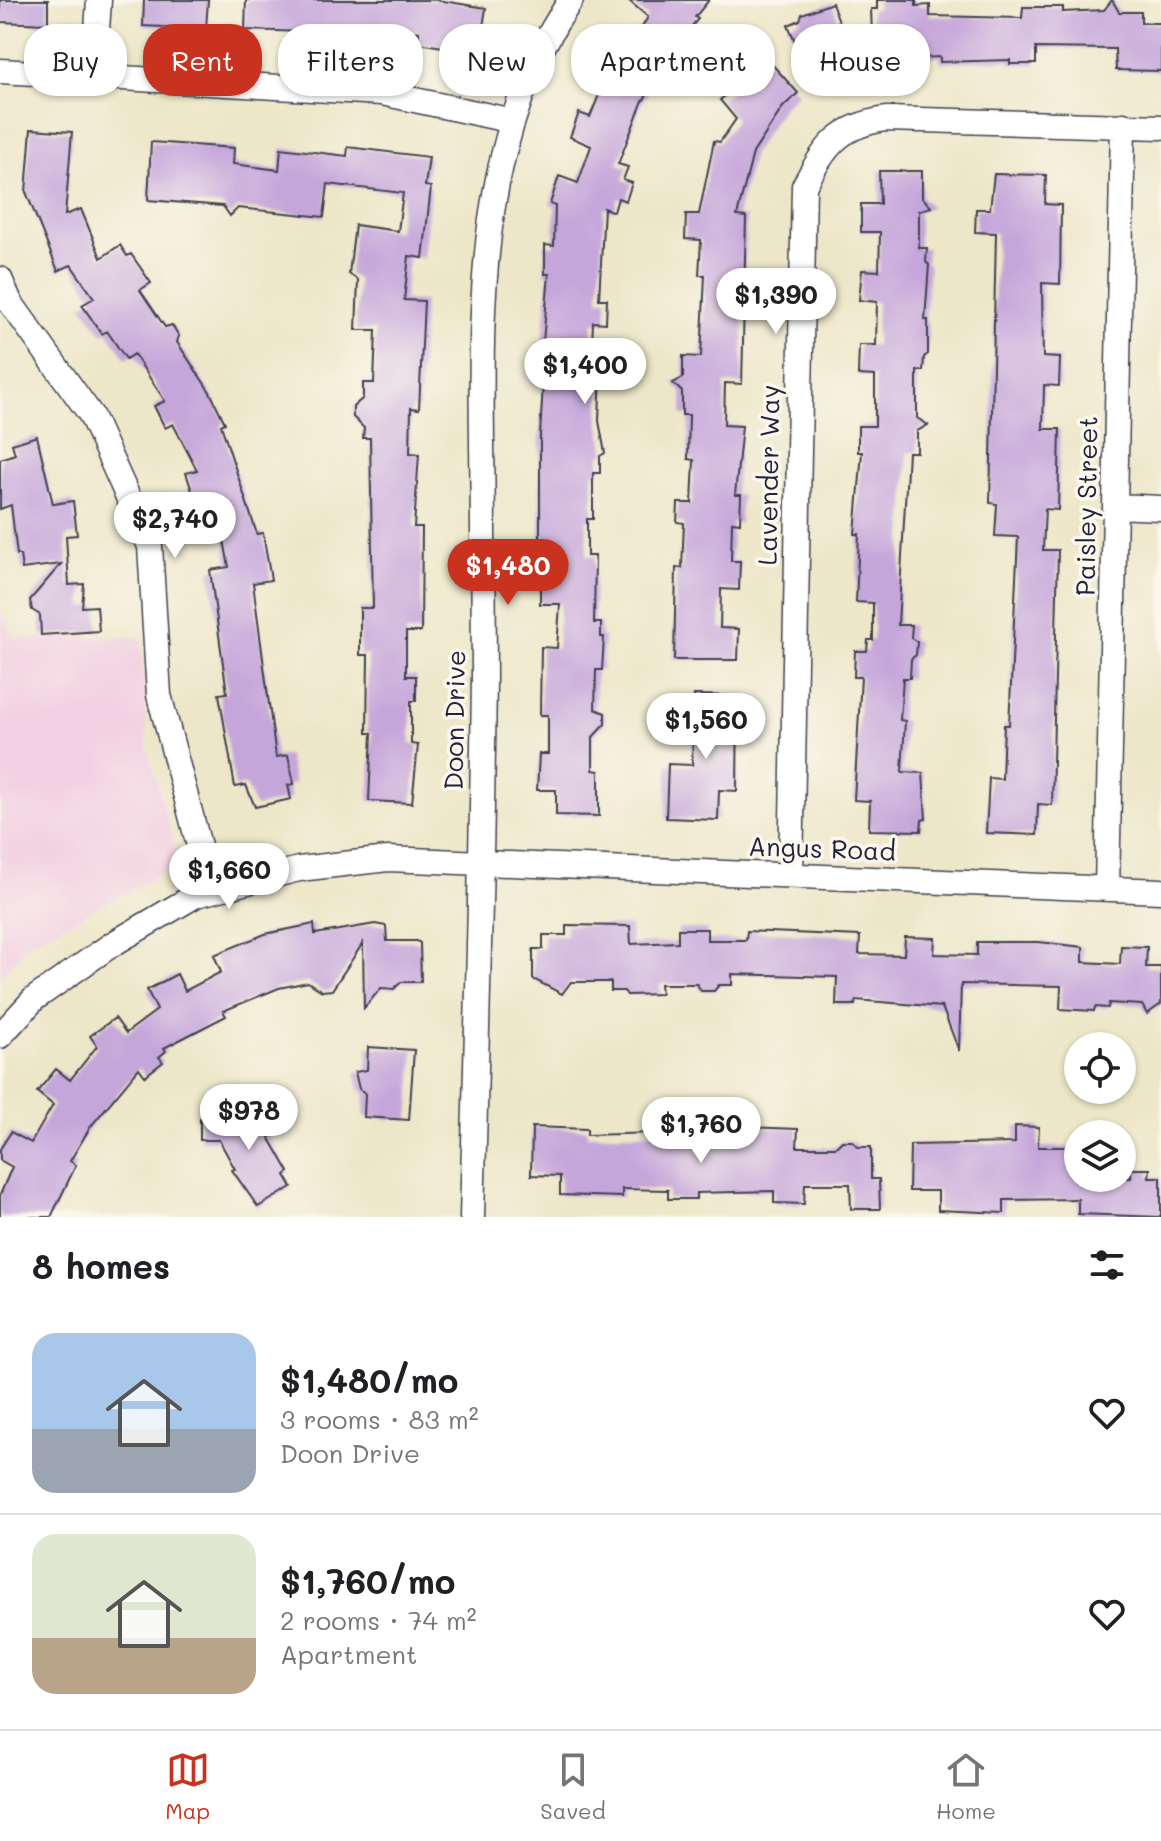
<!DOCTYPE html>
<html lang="en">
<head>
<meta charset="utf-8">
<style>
	:root { --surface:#fff; --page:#f6f6f6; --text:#202124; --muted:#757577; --line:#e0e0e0; --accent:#c8321e }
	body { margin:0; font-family:Mali,sans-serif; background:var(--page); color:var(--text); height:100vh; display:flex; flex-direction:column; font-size:30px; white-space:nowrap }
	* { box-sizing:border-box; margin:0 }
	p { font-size:26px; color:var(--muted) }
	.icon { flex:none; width:44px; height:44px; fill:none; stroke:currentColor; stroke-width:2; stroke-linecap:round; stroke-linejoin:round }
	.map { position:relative; height:1217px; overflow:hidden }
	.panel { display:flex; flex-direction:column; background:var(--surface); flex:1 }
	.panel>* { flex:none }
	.top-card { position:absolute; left:24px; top:24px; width:1114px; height:72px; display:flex; gap:16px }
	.tools { position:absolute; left:1064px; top:1032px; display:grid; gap:16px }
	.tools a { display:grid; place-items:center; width:72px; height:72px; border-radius:50%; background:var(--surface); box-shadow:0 2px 6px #0004; font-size:40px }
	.price { position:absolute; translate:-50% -68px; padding:0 18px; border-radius:28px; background:#fff; color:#222; font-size:26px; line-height:52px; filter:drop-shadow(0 2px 4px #0008) }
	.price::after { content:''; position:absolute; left:50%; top:48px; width:24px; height:18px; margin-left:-12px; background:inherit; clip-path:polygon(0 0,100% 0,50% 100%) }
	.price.active { background:var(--accent); color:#fff }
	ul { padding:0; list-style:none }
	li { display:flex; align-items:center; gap:24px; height:200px; padding:0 32px }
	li+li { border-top:2px solid var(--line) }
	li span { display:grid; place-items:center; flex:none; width:224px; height:160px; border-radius:24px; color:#555 }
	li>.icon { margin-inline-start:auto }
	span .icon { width:96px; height:96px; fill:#fffc; stroke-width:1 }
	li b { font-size:34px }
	h2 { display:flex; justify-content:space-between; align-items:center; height:96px; padding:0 32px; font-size:34px }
	.chip { padding:0 28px; border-radius:32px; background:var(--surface); box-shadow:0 2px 6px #0004; font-size:28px; line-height:72px }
	.chip.active { background:var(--accent); color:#fff }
	.menu { display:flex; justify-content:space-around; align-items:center; height:112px; border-top:2px solid var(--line); background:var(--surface); font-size:22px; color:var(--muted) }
	.menu a { display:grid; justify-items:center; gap:4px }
	.menu .active { color:var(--accent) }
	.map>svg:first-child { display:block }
	.built { fill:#f2cfe1 }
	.building { fill:#c5a6da }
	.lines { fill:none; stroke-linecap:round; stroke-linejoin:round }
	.minor-casing { stroke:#403f50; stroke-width:27 }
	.minor { stroke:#fff; stroke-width:24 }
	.labels { text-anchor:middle; stroke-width:7; stroke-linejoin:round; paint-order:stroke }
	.street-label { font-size:26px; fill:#22223b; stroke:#fbf7ec }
</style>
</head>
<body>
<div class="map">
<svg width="1161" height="1217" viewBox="0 0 1161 1217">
	<rect width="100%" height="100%" fill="#fbf7ec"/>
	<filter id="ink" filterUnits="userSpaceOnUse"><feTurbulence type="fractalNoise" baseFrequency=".0125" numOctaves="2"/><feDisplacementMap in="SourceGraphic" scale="16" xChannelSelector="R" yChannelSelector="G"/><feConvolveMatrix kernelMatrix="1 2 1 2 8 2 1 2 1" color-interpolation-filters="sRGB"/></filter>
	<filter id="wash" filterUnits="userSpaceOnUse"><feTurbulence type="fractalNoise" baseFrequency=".006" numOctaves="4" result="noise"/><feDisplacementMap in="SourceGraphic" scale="32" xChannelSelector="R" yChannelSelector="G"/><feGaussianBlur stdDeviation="1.8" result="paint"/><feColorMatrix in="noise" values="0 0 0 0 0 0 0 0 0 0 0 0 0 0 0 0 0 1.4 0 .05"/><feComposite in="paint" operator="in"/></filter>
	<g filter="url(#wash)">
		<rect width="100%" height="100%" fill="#ede6c8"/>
		<!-- built -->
		<path class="built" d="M0,609L13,638L142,637L147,747L180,864L31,942L0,977Z"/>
		<g id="blocks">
			<!-- building -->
			<path class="building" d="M0,0H48V24L0,22Z
				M144,0H208L206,29L143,26Z
				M246,0H437L486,8L479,53L418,43L419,32L377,28L376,33L306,27V32L245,30Z
				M628,0H709L695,17L698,19L656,68L661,71L642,103L618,164L628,167L623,180L632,183L626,201L618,198L614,212L604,208L599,299H607L606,323L593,322L591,365L601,366L599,421L605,453L600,456V473H593V519H587V556H595L594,623H601V637H604L602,670H596L595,709L605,713V724L593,737V770L599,771V816L556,815V790H537L539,754H548V715H540L541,647L557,648L560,604H540V435L543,385H551L553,342H543L549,274H545V245L554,246L555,206L550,204L559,176L578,183L591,146L570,137L579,113L590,117L606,78L597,73L610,51L616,53L619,47L627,52L648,17Z
				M877,0H916V6L930,5V16L1022,18L1023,7H1063V12L1104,10L1112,0L1119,12H1141V23H1161V71L1116,70L1115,49L1036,48V64H1010V60L940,62V57L873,60L871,9H877Z
				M832,3L850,50L828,58L834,74L813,83L788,25L800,20L802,14Z
				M769,61L798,93L783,107L753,153L737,216L746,217L742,384L725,383L724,425L742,426L735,495H741L740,523L732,522L731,561H740L739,590L721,589L720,628L739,629L738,660H674L676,568H682L684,523L677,522L678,503H692L694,460L688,459L689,415H682V392L673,383L683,378V356L701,357L705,275H699L701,240L685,239L686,214H699L714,141L720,142L736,119L720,100Z
				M31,129L72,132L65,215L81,209L101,258L120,245L127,256L131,254L151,283L140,290L165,327L172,325L179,336L177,342L210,392L225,423L221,425L257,534L263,533L271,580L253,583L276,757L288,755L294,784L288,785L291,799L255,807L246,785L235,787L219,694L227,693L210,570L229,567L221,524L208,528L198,496L194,497L186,473L197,470L173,424L165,428L154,406L165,401L134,354L126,359L107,331L102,334L82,305L94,298L71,265L58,271L26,192Z
				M151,142L234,148L233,164L279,170L281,148L347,156L348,147L429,157L425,186L431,187L423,258L409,256L404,300L424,301L419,409L411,408L410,453L419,454L414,527H422L421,632H406V676H416V701H411V744L418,745L412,803L369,801L372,733H367L368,655H360V608H373L370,438H363L364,428L353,417V407L363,398V383H374L376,330H356L358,280L349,274L355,225L398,231L403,193L328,184L324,217L238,208L230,216L223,206L148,200Z
				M879,171H922V197L931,207L919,211V248H927L926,262L929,265L925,320H928V354L924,357L923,371H917V418L928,425L917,431V452H908L898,625H912L911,638L917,642L916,655L911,659L910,678H903L900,720L905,721L902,772L923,773L926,819L922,820L921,831L869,830L870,801L854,800L861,677H854L855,651H867L868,640H873V603L856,602L859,534H855L862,452H858V426H875V376L858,375L859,345H876L877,302L859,300L862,270L879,271L880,232H861V204H880Z
				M994,174L1046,175L1045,204L1061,205L1060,284L1042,283L1043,357L1060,358L1059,386L1044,385L1043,429H1060L1058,510L1045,509L1043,550H1058L1052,805L1038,804L1037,835L986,833L989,778L1002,779L1004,725H1009L1018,537L995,536L997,504L990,503L996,233L975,232L976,209H990Z
				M37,436L53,504L73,501L77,535L66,536L69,585L84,584L82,607L97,606L99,631L41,635L40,615L32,610L30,600L61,564L22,569L20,555H17L11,505L0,509V459L15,454L12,444Z
				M694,695L738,696L737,791L719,790L718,820L666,818L668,764L692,765Z
				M314,924L315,934L375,924L386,926L387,941H417L420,943L421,982H401L394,989L381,988L364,1008L363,943L332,990L322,991L308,982L279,988L223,1011L226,1016L164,1048L166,1051L159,1057L163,1062L145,1076L139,1068L91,1126L70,1161L76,1165L51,1217H0V1195L12,1167L0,1160V1149L11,1132L31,1143L53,1105L37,1092L56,1069L70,1080L97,1046L90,1036L115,1018L126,1033L157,1010L147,990L177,974L185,991L221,972L214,955L265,934Z
				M566,925L630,926L631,944L678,942V929H707V940H746L747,931L860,936L859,954L904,955L905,937L935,938L934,954L977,955V942H1039L1083,947V962L1120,964L1121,946L1147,947L1146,967H1161V1004L1147,1014L1142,1005L1109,1003L1108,1008L1095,1007L1094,1011L1060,1009L1061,986L961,984L959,1051L942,1007L856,1000L855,1005H836L837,977L732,974V985H719L714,991H701L697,984H660L661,994L627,995L624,991H611V982H571L562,994L533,979V949H543V935H566Z
				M368,1047L414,1050L409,1120L364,1117L365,1093L359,1089L355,1072L367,1070Z
				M233,1105L260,1106V1121L289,1172L285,1175L292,1187L258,1207L232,1170L235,1169L219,1140H200V1118L232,1119Z
				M1015,1126L1039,1127L1038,1147H1078V1178H1131V1169H1150L1149,1177H1161V1217L1078,1214V1199L1004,1200V1213L938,1210V1191H909L910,1145L1015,1143Z
				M532,1127L587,1129V1135L692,1132V1140H743V1127L798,1129L797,1147H836L842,1141H852L858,1147H871V1179H879L880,1209H851L850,1184H805L804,1204L774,1203V1191L696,1193V1199H668V1190L622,1189V1197L560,1195V1176L531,1175Z"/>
		</g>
	</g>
	<g filter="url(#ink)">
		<use href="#blocks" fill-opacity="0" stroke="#403f50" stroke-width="2"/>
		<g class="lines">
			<defs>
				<path id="minor" d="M0,71L382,93L513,121
					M94,76L99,0
					M0,279L10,302L91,415L150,546L159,695L211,891
					M1115,506L1161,508
					M791,875L804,186C826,146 838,126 886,119L1161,127
					M1107,889L1123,125
					M0,1036L34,999L111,945L196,895L299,869L388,859L1161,891
					M472,1217C477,1037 482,857 484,677C484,599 483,520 482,442C480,289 481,130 571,0"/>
			</defs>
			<!-- minor casing -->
			<use href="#minor" class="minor-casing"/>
			<!-- minor -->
			<use href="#minor" class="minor"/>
		</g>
	</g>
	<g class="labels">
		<!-- street labels -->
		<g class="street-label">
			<text transform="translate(769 475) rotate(-89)" y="9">Lavender Way</text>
			<text transform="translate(1087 506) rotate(-89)" y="9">Paisley Street</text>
			<text transform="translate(455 720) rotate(-89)" y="9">Doon Drive</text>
			<text transform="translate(822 849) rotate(2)" y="9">Angus Road</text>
		</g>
	</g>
</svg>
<div class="tools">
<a><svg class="icon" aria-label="locate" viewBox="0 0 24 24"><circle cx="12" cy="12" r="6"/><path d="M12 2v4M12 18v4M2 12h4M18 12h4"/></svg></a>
<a><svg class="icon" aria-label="layers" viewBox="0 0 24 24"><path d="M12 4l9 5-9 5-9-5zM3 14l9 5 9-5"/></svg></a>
</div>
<b class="price" style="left:776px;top:336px">$1,390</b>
<b class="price" style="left:585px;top:406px">$1,400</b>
<b class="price" style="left:175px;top:560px">$2,740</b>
<b class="price active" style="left:508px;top:607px">$1,480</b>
<b class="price" style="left:706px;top:761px">$1,560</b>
<b class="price" style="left:229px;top:911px">$1,660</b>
<b class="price" style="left:249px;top:1152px">$978</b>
<b class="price" style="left:701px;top:1165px">$1,760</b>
<div class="top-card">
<a class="chip">Buy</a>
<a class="chip active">Rent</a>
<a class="chip">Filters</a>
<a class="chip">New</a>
<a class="chip">Apartment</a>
<a class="chip">House</a>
</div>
</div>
<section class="panel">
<h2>8 homes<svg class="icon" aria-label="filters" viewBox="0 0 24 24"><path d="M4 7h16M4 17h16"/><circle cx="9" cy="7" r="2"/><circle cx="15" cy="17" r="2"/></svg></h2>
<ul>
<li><span style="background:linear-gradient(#a9c7e8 60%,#9aa5b1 0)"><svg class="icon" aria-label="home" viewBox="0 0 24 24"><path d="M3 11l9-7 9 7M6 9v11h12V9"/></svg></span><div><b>$1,480/mo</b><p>3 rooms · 83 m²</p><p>Doon Drive</p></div><svg class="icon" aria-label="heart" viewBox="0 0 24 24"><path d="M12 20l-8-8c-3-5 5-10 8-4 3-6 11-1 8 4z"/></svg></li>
<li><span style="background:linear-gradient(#dfe7d0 65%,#b9a48a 0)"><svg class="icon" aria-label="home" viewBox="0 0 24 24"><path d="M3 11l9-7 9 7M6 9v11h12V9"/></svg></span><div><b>$1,760/mo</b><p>2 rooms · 74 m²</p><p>Apartment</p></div><svg class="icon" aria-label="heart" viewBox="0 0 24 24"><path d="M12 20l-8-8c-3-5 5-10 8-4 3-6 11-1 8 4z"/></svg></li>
</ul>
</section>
<nav class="menu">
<a class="active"><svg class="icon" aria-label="map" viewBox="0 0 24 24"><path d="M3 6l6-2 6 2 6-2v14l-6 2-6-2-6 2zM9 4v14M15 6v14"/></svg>Map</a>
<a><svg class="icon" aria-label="saved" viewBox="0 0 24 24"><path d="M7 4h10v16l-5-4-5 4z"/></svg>Saved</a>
<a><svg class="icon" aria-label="home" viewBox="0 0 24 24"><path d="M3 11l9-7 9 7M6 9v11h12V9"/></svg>Home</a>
</nav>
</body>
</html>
